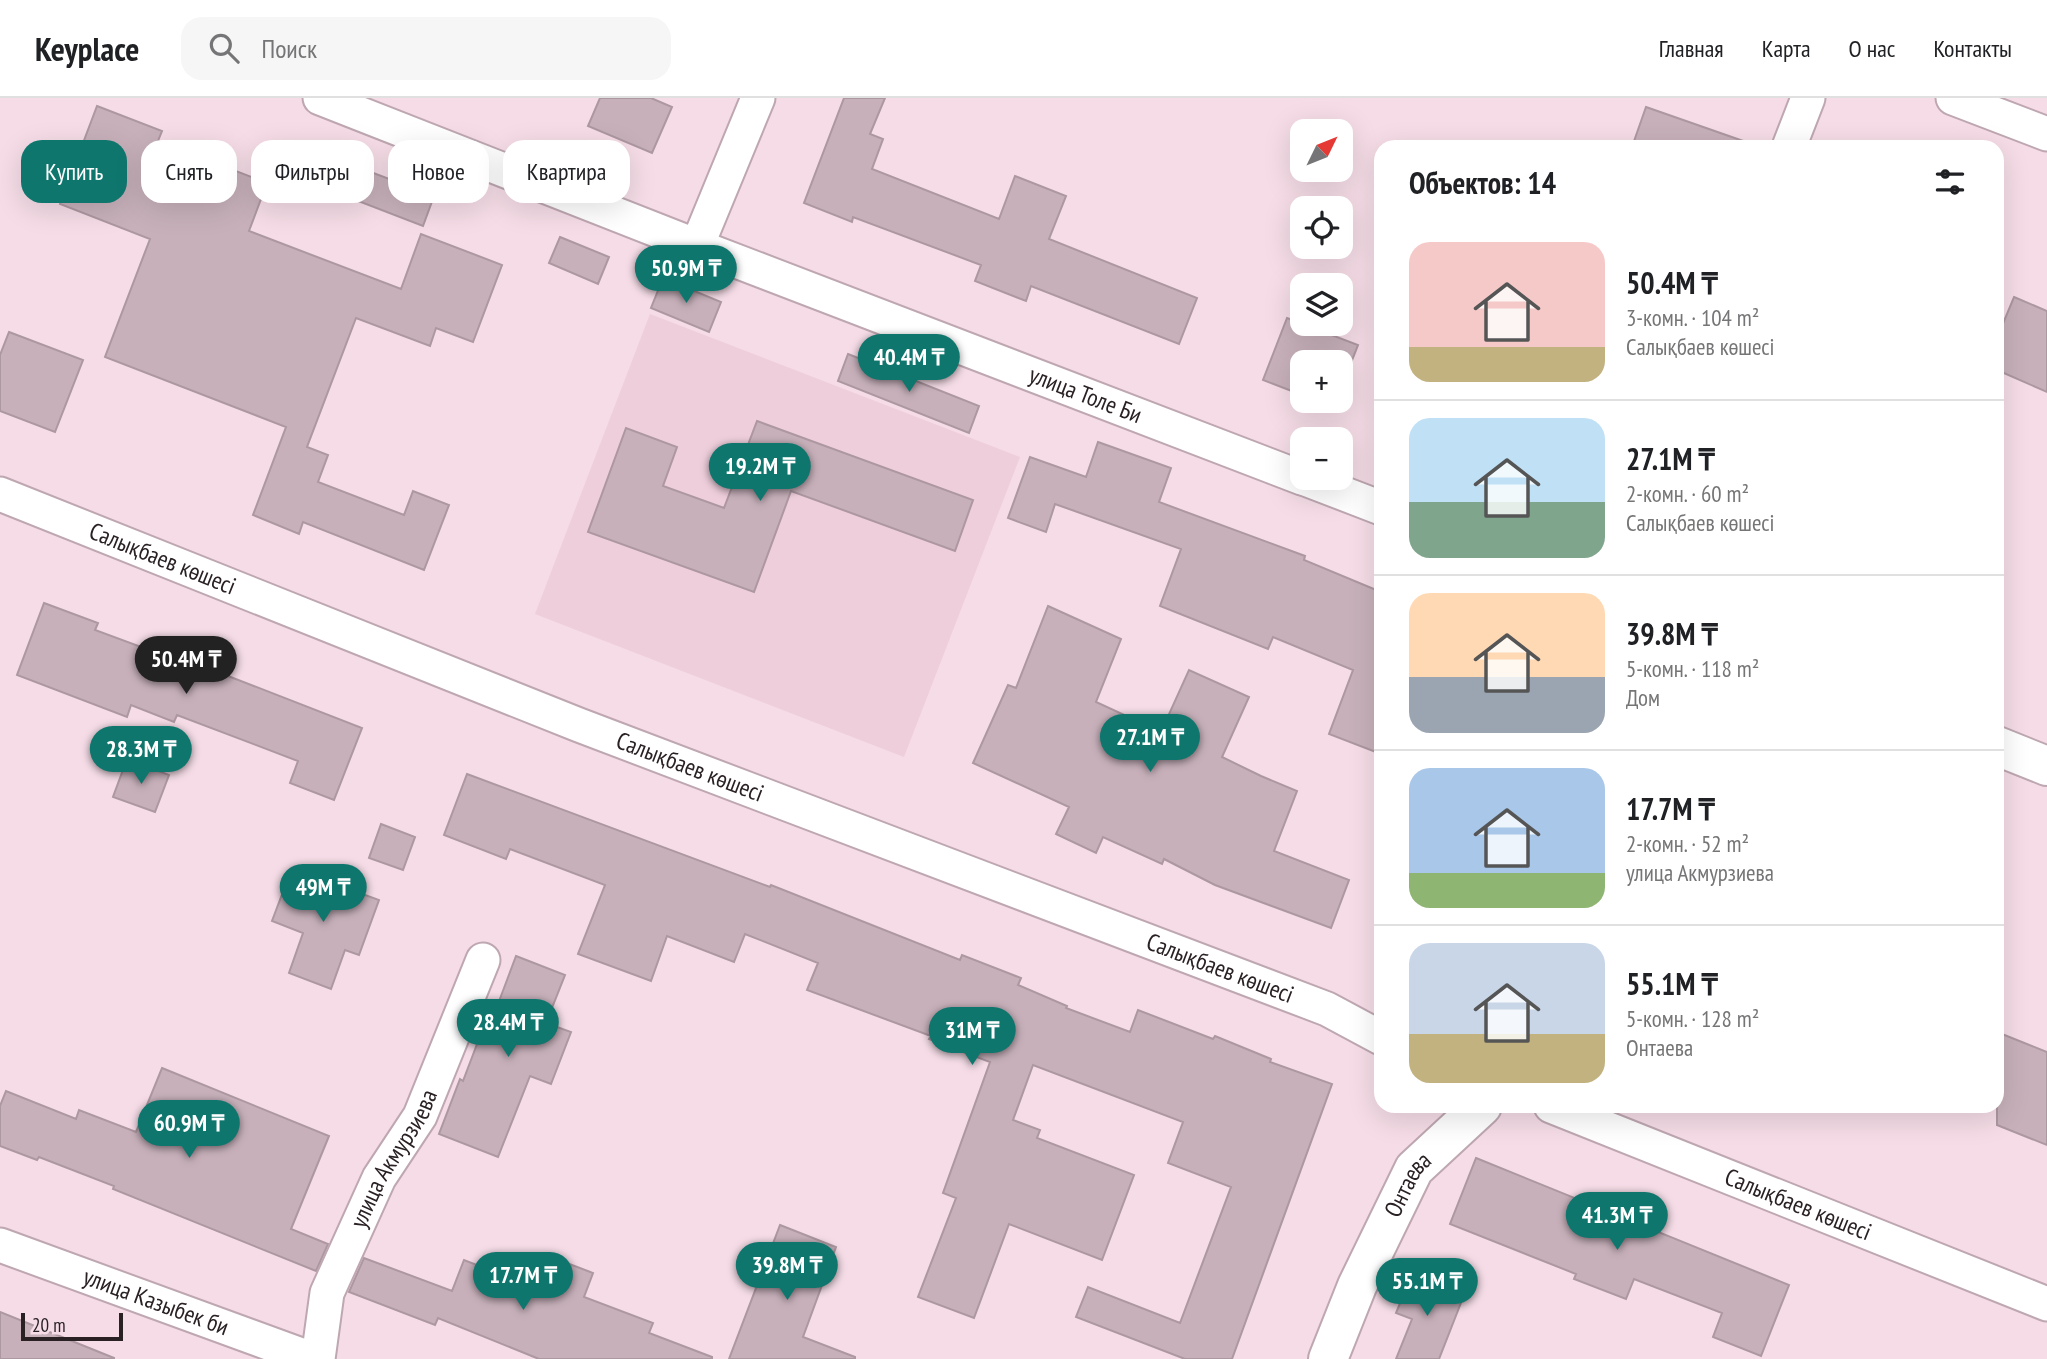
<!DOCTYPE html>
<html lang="ru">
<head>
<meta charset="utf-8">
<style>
	:root { --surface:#fff; --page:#f6f6f6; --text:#202124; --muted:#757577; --line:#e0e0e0; --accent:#0f766e }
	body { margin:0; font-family:"PT Sans Narrow",sans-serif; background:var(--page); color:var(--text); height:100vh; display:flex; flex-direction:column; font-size:26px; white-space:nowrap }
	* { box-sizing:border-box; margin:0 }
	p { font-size:23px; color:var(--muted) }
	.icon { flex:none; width:38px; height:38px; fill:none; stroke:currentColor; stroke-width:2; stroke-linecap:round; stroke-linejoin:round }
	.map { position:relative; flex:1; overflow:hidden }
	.details { position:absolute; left:1374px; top:42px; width:630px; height:973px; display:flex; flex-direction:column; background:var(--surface); border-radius:21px; box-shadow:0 7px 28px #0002 }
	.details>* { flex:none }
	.guide { position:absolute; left:21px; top:42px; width:665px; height:63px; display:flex; gap:14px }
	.needle { width:46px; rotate:47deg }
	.tools { position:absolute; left:1290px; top:21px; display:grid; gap:14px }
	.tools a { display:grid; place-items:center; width:63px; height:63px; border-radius:14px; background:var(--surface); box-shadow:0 7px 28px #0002; font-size:35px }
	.scale { position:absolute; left:21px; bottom:18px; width:102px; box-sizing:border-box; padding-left:7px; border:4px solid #2a2125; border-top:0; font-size:19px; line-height:24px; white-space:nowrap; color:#2a2125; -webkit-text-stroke:5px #f5dce6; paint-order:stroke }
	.price { position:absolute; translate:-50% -60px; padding:0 16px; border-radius:24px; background:var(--accent); color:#fff; font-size:23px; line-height:46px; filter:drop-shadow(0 2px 4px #0008) }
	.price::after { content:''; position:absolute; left:50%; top:42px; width:21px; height:16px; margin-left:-10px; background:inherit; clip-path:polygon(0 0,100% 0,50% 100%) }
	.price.active { background:#222; color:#fff }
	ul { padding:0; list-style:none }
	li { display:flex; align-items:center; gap:21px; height:175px; padding:0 35px }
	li+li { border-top:2px solid var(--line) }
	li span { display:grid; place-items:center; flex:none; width:196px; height:140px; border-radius:21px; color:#555 }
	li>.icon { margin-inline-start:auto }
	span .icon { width:84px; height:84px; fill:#fffc; stroke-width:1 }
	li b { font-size:30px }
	h2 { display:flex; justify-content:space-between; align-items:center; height:84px; padding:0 35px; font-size:30px }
	.tag { padding:0 24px; border-radius:21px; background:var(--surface); box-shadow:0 7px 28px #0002; font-size:24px; line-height:63px }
	.tag.active { background:var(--accent); color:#fff }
	header { display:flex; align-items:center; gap:42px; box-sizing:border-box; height:98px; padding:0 35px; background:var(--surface); border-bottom:2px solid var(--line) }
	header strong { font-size:33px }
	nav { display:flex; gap:38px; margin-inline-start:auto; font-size:24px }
	.search { width:490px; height:63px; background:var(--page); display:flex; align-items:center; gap:18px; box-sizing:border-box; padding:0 24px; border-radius:21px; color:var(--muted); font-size:26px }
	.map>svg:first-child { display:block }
	.built { fill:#eecedb }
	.building { fill:#c7b0ba; stroke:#ad97a0; stroke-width:2 }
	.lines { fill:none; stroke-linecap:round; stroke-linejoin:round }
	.minor-casing { stroke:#bea7b1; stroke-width:37 }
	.secondary-casing { stroke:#bea7b1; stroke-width:42 }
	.minor { stroke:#fff; stroke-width:33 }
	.secondary { stroke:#fff; stroke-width:38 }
	.labels { text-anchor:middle; stroke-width:7; stroke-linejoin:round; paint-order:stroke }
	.street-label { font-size:24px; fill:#2a2125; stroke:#f5dce6 }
</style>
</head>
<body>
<header>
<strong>Keyplace</strong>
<div class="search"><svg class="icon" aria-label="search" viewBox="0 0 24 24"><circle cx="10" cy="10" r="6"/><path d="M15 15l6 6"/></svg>Поиск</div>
<nav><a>Главная</a><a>Карта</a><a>О нас</a><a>Контакты</a></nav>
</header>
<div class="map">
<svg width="2047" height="1261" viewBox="0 0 2047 1261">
	<rect width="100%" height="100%" fill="#f5dce6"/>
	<!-- built -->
	<path class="built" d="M650,216L1020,359L904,659L535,516Z"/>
	<!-- building -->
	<path class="building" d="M600,0H651L672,9L652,55L588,28Z
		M844,0H885L870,36L883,41L872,71L999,121L1015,78L1066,98L1049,141L1197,200L1179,246L1031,188L1026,203L975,183L981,167L853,119L852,124L804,105Z
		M97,8L162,33L158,43L267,85L249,133L401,191L421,136L502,167L473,244L436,230L430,248L356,220L307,349L328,357L318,384L404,417L413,393L449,407L424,472L303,424L299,436L253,417L286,329L105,259L150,141L60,106Z
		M1646,9L1749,45V49H1632Z
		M313,52L434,98L423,128L301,81Z
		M560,139L609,159L598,186L549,165Z
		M663,180L721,204L709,234L651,210Z
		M2014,199L2047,213V294L1997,272V240Z
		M1287,220L1358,247L1340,293V264H1302V297L1263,282Z
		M9,234L83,262L55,334L0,313V257Z
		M848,256L979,308L969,335L838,283Z
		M757,323L973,402L955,453L791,393L754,494L588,434L626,330L677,349L663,388L724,410Z
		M1098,344L1171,370L1159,404L1305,458L1304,462L1381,494V656L1329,636L1353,572L1273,539L1268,551L1160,508L1181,451L1055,406L1046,434L1008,420L1030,359L1086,379Z
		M44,505L98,525L95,532L168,559L169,555L362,630L334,702L290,685L298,663L177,617L174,624L131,607L127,619L17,577Z
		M1048,508L1121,541L1096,604L1161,634L1189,572L1249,599L1222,659L1261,678L1297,693L1274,753L1349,782L1331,830L1215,787L1164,761L1162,766L1103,739L1096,755L1056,736L1069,709L973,665L1008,587L1016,590Z
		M127,661L169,677L155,714L113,699Z
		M467,676L770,789L771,787L960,862L962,857L1021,880L1018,887L1067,908L1066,910L1130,934L1138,912L1213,941L1215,938L1271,961L1270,964L1332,986L1232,1261H1185L1076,1219L1088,1189L1180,1225L1231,1089L1168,1065L1183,1024L1033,967L1013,1022L1040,1032L1037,1040L1134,1077L1102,1162L1009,1126L974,1220L918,1199L956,1100L943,1095L990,964L929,941L931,938L807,892L818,865L745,836L734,864L667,838L651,883L578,856L605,787L510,751L506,761L444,737Z
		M381,726L415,739L403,772L369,760Z
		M292,770L379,802L359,857L345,852L331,891L289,875L303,835L272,823Z
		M516,858L565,877L546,925L571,934L551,986L530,978L498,1059L439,1036L460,981L463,983L493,904L498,906Z
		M1997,934L2047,954V1047L1997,1027Z
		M162,970L329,1038L291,1131L328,1146L316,1173L113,1091L114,1088L39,1059L37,1062L0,1048V1008L6,993L76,1021L79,1012L136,1034Z
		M1476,1060L1789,1187L1761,1258L1713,1239L1722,1215L1634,1181L1626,1201L1574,1181L1576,1176L1450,1126Z
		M780,1127L836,1149L803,1239L855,1259V1261H729Z
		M551,1159L593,1175L584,1199L653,1225L649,1235L712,1259V1261H539L438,1220L435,1227L349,1194L364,1160L452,1193L464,1162L539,1191Z
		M1412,1176L1464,1197L1439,1261H1396L1412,1221L1396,1215Z
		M0,1214L114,1260V1261H0Z"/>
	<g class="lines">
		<defs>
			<g id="minor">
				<path id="s1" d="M320,0L697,148L1302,380"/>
				<path d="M1953,0L2047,36"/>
				<path d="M1789,49L1808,0"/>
				<path d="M697,148L758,0"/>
				<path d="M1303,380L1381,410"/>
				<path id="s2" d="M0,396L579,627L1327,911L1381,940"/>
				<path id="s3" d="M1551,1008L2047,1206"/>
				<path id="s4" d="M0,1147L312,1261"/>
				<path id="s5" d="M318,1261L327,1195L379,1080L420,1018L483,862"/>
			</g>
			<g id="secondary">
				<path d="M1997,648L2047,668"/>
				<path id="s6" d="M1328,1261L1357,1188L1414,1071L1482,1008"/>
			</g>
		</defs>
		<!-- minor casing -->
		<use href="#minor" class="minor-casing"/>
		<!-- secondary casing -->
		<use href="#secondary" class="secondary-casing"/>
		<!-- minor -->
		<use href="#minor" class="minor"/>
		<!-- secondary -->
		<use href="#secondary" class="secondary"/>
	</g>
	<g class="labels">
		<!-- street labels -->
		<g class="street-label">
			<text dy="8" stroke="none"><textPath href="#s1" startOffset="821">улица Толе Би</textPath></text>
			<text dy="8" stroke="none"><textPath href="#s2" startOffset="175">Салықбаев көшесі</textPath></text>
			<text dy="8" stroke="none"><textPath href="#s2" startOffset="742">Салықбаев көшесі</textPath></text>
			<text dy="8" stroke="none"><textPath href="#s2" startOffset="1309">Салықбаев көшесі</textPath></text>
			<text dy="8" stroke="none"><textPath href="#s5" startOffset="217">улица Акмурзиева</textPath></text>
			<text dy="8" stroke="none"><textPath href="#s6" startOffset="192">Онтаева</textPath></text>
			<text dy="8" stroke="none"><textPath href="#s3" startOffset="266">Салықбаев көшесі</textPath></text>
			<text dy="8" stroke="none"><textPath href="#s4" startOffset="166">улица Казыбек би</textPath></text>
		</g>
	</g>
</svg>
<div class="tools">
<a><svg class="needle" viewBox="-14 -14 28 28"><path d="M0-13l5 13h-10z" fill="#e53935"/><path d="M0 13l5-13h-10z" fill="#757577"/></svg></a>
<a><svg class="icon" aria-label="locate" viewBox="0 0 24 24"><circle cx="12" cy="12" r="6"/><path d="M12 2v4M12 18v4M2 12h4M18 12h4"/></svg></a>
<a><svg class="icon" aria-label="layers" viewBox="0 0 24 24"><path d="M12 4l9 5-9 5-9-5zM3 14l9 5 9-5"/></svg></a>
<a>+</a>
<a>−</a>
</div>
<div class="scale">20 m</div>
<b class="price" style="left:686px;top:207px">50.9M ₸</b>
<b class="price" style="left:909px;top:296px">40.4M ₸</b>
<b class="price" style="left:760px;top:405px">19.2M ₸</b>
<b class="price active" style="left:186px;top:598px">50.4M ₸</b>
<b class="price" style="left:1150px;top:676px">27.1M ₸</b>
<b class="price" style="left:141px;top:688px">28.3M ₸</b>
<b class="price" style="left:323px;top:826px">49M ₸</b>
<b class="price" style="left:508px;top:961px">28.4M ₸</b>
<b class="price" style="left:972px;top:969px">31M ₸</b>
<b class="price" style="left:189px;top:1062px">60.9M ₸</b>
<b class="price" style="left:1617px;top:1154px">41.3M ₸</b>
<b class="price" style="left:787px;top:1204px">39.8M ₸</b>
<b class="price" style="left:523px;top:1214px">17.7M ₸</b>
<b class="price" style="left:1427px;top:1220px">55.1M ₸</b>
<div class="guide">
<a class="tag active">Купить</a>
<a class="tag">Снять</a>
<a class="tag">Фильтры</a>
<a class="tag">Новое</a>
<a class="tag">Квартира</a>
</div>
<section class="details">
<h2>Объектов: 14<svg class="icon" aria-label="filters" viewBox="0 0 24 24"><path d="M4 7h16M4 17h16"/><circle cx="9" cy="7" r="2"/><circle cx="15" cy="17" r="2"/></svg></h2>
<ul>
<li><span style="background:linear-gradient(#f6c9c9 75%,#c2b280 0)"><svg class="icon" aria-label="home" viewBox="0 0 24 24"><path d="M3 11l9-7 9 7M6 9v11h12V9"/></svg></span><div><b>50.4M ₸</b><p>3-комн. · 104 m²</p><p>Салықбаев көшесі</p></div></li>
<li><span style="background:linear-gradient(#bfe0f5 60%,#7fa58c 0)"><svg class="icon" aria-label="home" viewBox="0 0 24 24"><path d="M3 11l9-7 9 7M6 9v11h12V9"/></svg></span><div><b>27.1M ₸</b><p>2-комн. · 60 m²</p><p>Салықбаев көшесі</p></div></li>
<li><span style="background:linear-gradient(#ffd9b3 60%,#9aa5b1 0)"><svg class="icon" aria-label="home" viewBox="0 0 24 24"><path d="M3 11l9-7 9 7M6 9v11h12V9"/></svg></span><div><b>39.8M ₸</b><p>5-комн. · 118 m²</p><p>Дом</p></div></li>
<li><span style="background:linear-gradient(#a9c7e8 75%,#8fb573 0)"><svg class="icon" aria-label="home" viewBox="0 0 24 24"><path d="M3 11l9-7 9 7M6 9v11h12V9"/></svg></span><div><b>17.7M ₸</b><p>2-комн. · 52 m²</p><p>улица Акмурзиева</p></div></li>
<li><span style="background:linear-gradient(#c9d6e8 65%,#c2b280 0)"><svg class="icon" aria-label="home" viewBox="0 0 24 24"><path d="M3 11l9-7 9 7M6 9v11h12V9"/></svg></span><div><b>55.1M ₸</b><p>5-комн. · 128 m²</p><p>Онтаева</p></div></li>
</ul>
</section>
</div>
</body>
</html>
